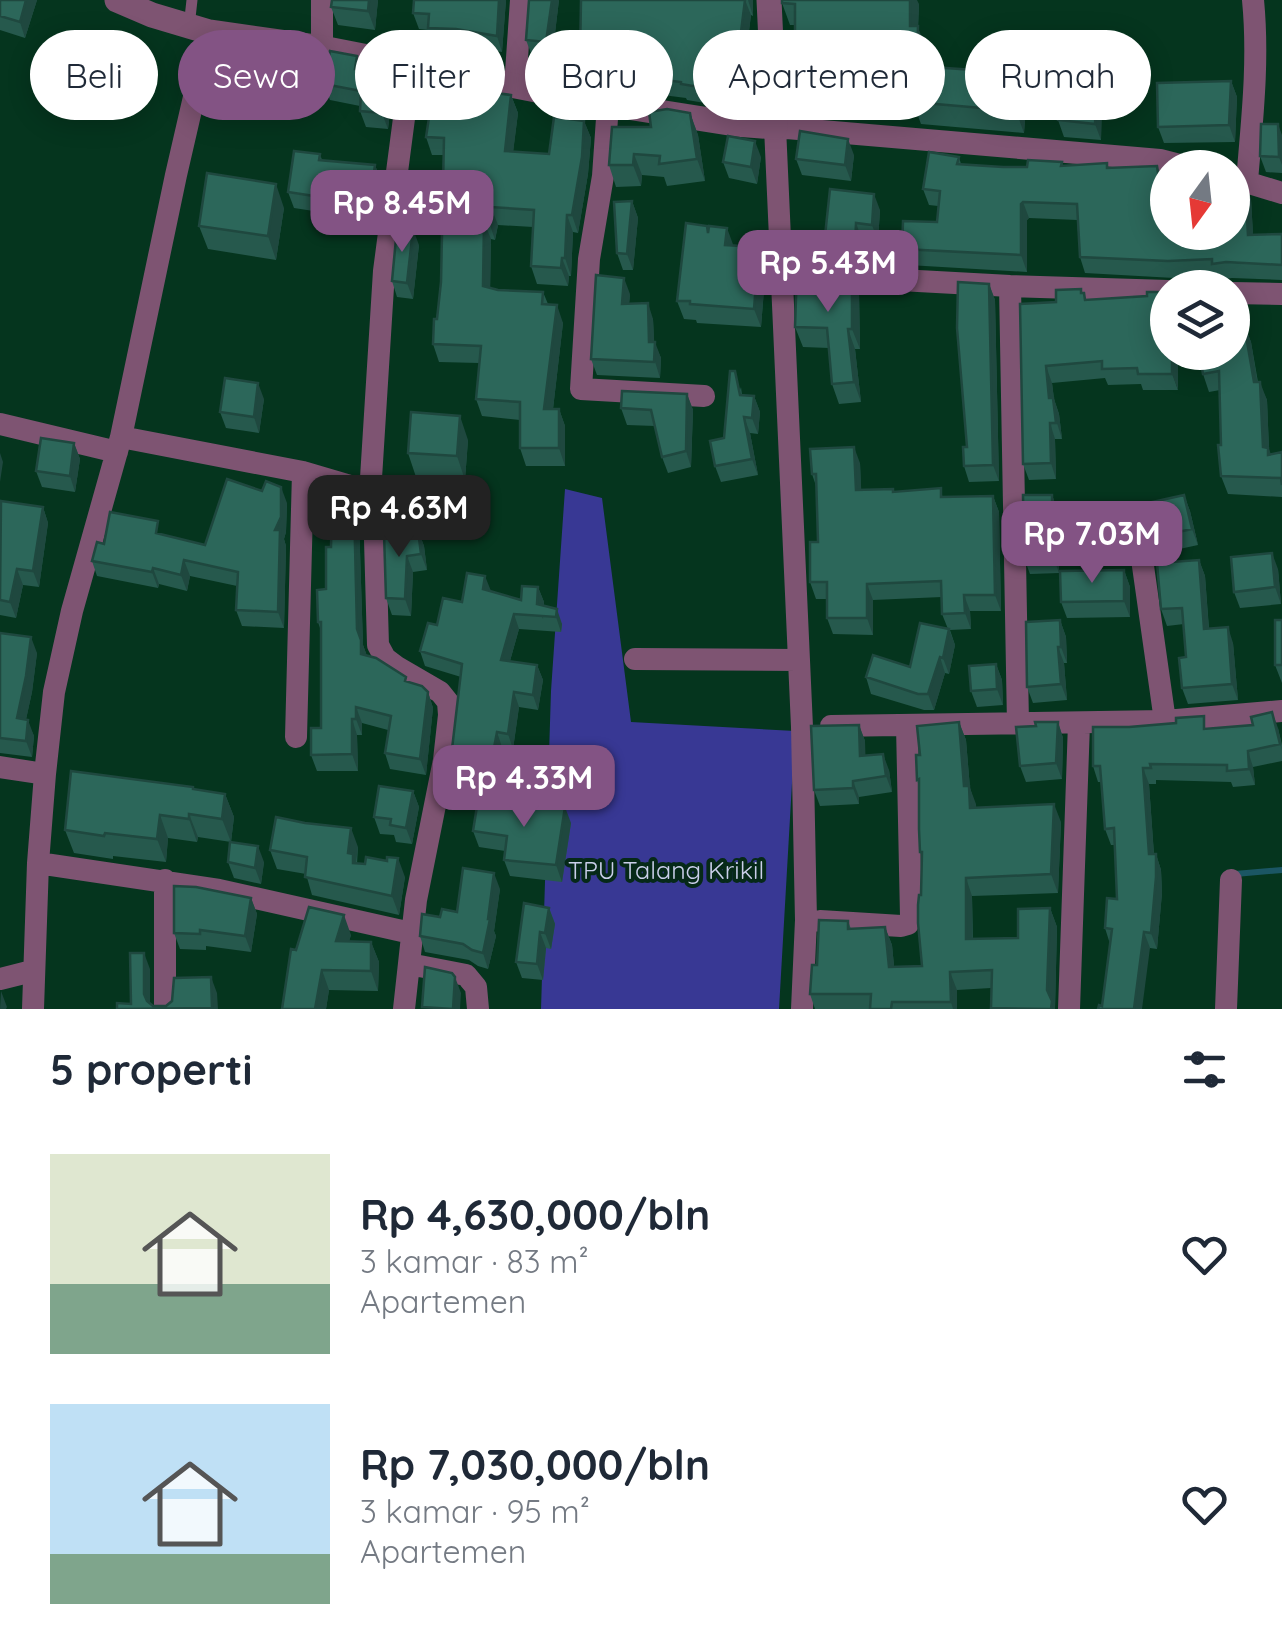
<!DOCTYPE html>
<html lang="id">
<head>
<meta charset="utf-8">
<style>
	:root { --surface:#fff; --page:#f2f2f3; --text:#1f2937; --muted:#747a83; --accent:#835384 }
	body { margin:0; font-family:Quicksand,sans-serif; background:var(--page); color:var(--text); height:100vh; display:flex; flex-direction:column; font-size:38px; white-space:nowrap }
	* { box-sizing:border-box; margin:0 }
	p { font-size:32px; color:var(--muted) }
	.icon { flex:none; width:55px; height:55px; fill:none; stroke:currentColor; stroke-width:2; stroke-linecap:round; stroke-linejoin:round }
	.map { position:relative; height:1009px; overflow:hidden }
	.panel { display:flex; flex-direction:column; background:var(--surface); flex:1 }
	.panel>* { flex:none }
	.guide { position:absolute; left:30px; top:30px; width:1222px; height:90px; display:flex; gap:20px }
	.needle { width:65px; rotate:195deg }
	.controls { position:absolute; left:1150px; top:150px; display:grid; gap:20px }
	.controls a { display:grid; place-items:center; width:100px; height:100px; border-radius:50%; background:var(--surface); box-shadow:0 5px 25px #0003; font-size:50px }
	.price { position:absolute; translate:-50% -85px; padding:0 22px; border-radius:20px; background:var(--accent); color:#fff; font-size:32px; line-height:65px; filter:drop-shadow(0 2px 5px #0008) }
	.price::after { content:''; position:absolute; left:50%; top:60px; width:30px; height:22px; margin-left:-15px; background:inherit; clip-path:polygon(0 0,100% 0,50% 100%) }
	.price.current { background:#222; color:#fff }
	ul { padding:0; list-style:none }
	li { display:flex; align-items:center; gap:30px; height:250px; padding:0 50px }
	li span { display:grid; place-items:center; flex:none; width:280px; height:200px; border-radius:0px; color:#555 }
	li>.icon { margin-inline-start:auto }
	span .icon { width:120px; height:120px; fill:#fffc; stroke-width:1 }
	li b { font-size:42px }
	h2 { display:flex; justify-content:space-between; align-items:center; height:120px; padding:0 50px; font-size:42px }
	.tag { padding:0 35px; border-radius:45px; background:var(--surface); box-shadow:0 5px 25px #0003; font-size:35px; line-height:90px }
	.tag.current { background:var(--accent); color:#fff }
	.map>svg:first-child { display:block }
	.green { fill:#383894 }
	.lines { fill:none; stroke-linecap:round; stroke-linejoin:round }
	.stream { stroke:#1b5664; stroke-width:6 }
	.service { stroke:#7e5472; stroke-width:11 }
	.minor { stroke:#7e5472; stroke-width:22 }
	.tertiary { stroke:#7e5472; stroke-width:25 }
	.wall { fill:#26594d }
	.shaded-wall { fill:#1f483f }
	.building { fill:#2c675a; stroke:#1f483f; stroke-width:2.5 }
	.labels { text-anchor:middle; stroke-width:8; stroke-linejoin:round; paint-order:stroke }
	.park-label { font-size:25px; fill:#cacfea; stroke:#062918 }
</style>
</head>
<body>
<div class="map">
<svg width="1282" height="1009" viewBox="0 0 1282 1009">
	<rect width="100%" height="100%" fill="#05351e"/>
	<!-- green -->
	<path class="green" d="M565,489L602,498L631,722L795,731L779,1009H541L551,691Z"/>
	<g class="lines">
		<!-- stream -->
		<path class="stream" d="M1235,874L1282,870"/>
		<!-- service -->
		<path class="service" d="M189,27L192,0"/>
		<!-- minor -->
		<path class="minor" d="M322,48V0
			M515,87L521,0
			M608,104L603,176L589,259L581,389L704,396
			M1236,179L1282,193
			M1247,181C1252,121 1259,61 1253,0
			M826,276L1010,286L1168,291
			M1010,286L1018,724
			M1232,293L1282,294
			M0,424L117,452
			M121,437L303,472L364,490L370,494L374,505L378,645L385,658L397,667L440,692L448,702L449,715L444,760L416,900L404,1009
			M370,494L384,271L411,65
			M1139,538L1165,721
			M635,659L798,660
			M831,726L1165,721L1282,711
			M296,737L303,472
			M0,767L45,774
			M38,863L219,890L411,933
			M820,921L901,926L908,924L911,917L907,725
			M409,964L466,975L476,987L478,1009
			M0,979L32,971
			M33,1009L38,863L45,774L54,692L72,611L121,437L176,175L209,32
			M165,1009V880
			M802,1009L806,920L802,727L775,127L1160,160L1191,168
			M1069,1009L1079,723
			M1226,1009L1231,880"/>
		<!-- tertiary -->
		<path class="tertiary" d="M117,0L152,15L209,32L322,48L608,104L735,124L775,127L769,0"/>
	</g>
	<!-- wall -->
	<path class="wall" d="M0,0H37L25,38L0,30Z
		M332,0H378L375,30L338,25L331,7Z
		M506,0L502,52L462,45L433,44L428,30L419,29L413,13Z
		M559,0L552,58L532,56L526,40Z
		M581,0H753V16L751,15L746,55L739,54L738,83H707L705,103L687,100L686,98L624,90L619,72L586,71L580,55Z
		M782,3L919,4L918,28L926,48L925,67L1027,95L1024,133L921,124L918,116L862,112L854,90L856,60L803,59L795,37V25H790Z
		M362,69L393,87L388,129L366,127L360,111V106L330,100L324,84Z
		M1231,81L1237,97L1235,142L1164,143L1158,127Z
		M511,95L518,113L513,152L549,154L584,121L591,138L588,174L578,233L573,232L571,276H569L568,286L537,284L531,266L533,227L498,225L495,240L491,239L490,288L498,290L543,292L548,304L563,323L553,409H559L565,426V466H526L520,448V420L482,416L476,399L479,363L439,362L433,344L441,282L443,155H432L426,137Z
		M1102,98L1101,140L1064,137L1058,120Z
		M690,113L698,135L705,181L667,186L664,177L642,175L641,186L616,187L609,165L651,127Z
		M1282,135V173L1266,172L1260,156Z
		M320,154L322,160L375,165L381,181L377,211L321,206L320,212L294,208L288,192Z
		M854,155L851,181L802,175L796,159Z
		M761,157L757,184L729,178L723,162Z
		M959,157L961,164L1003,167H1027L1062,162L1063,166L1109,168L1157,166L1160,173L1251,199L1253,235L1282,234V280L1232,278L1218,280L1216,275L1174,278L1085,273L1080,257L1077,220L1029,218L1027,220V272L908,265L902,249L937,222L938,206L929,205L923,189Z
		M830,189L880,210L878,241L862,240L861,262L830,261L824,245Z
		M632,201L638,218L633,270H623L617,253Z
		M284,208L276,260L208,249L199,226Z
		M708,230L766,265L761,327L697,323L696,320L684,319L677,301Z
		M419,245L413,299L397,297L392,281Z
		M852,273L859,292L860,349H855L861,402L839,404L832,384L829,348L803,347L795,327Z
		M989,284L995,300L999,481L969,482L964,466Z
		M1082,293L1087,300L1147,296L1178,390H1143L1141,384L1108,385L1105,378L1052,383L1054,399L1059,414L1062,439H1055L1056,479L1029,480L1023,464L1056,302Z
		M630,294L629,303L653,319L654,342L661,358L660,378L597,375L591,359Z
		M1244,324L1251,342L1258,382L1267,400L1269,449L1270,455L1282,452V497L1228,494L1221,476L1220,390L1209,392L1203,374Z
		M741,387L742,395L754,396L760,412L758,434L750,433L758,475L721,482L715,466Z
		M687,394L693,410L691,467L668,473L662,457L655,426L627,425L621,408Z
		M264,399L259,433L226,428L220,412Z
		M468,440L465,480L416,477L408,453Z
		M74,443L80,459L75,492L42,487L36,471Z
		M860,463L861,490L944,496H993L999,512L1001,611H970L971,629L950,630L955,645L949,674L945,673L934,710H924L871,694L866,677L910,667L948,629L942,614V597L873,600V635L833,634L827,618V599H816L810,582L818,542L817,489L812,474Z
		M1052,495L1058,511L1059,573L1030,574L1024,558Z
		M1184,495L1190,511L1198,545L1161,553L1155,537Z
		M287,503L286,532L284,539L286,546L284,628L242,626L236,610L237,586L190,576L187,591L159,584L158,588L97,576L92,561L104,544L163,535L205,545Z
		M354,503L359,519L363,645L367,656L408,682L428,692L433,708L426,775L390,769L385,753L388,730L362,723V735H357L358,771H317L311,755L321,728V631L318,622L326,589L331,547Z
		M43,507L48,523L39,587L23,585L16,618L0,615V510Z
		M418,530L424,546L427,570L413,572L411,616L392,615L386,598Z
		M1199,560L1205,576L1209,628L1233,643L1238,700L1188,704L1182,688L1186,657L1184,624L1167,626L1161,609Z
		M1278,569L1281,604L1240,608L1234,592Z
		M1124,570L1130,587V617L1067,618L1061,602Z
		M538,587L544,602V606L562,624L561,632L519,629L510,661L537,665L543,680L538,710L519,707L513,749L502,747L493,800L460,794L450,766L461,677L425,666L420,651L437,625L462,602L491,591L521,600Z
		M1060,620L1066,637L1067,663H1064L1067,700L1033,703L1027,687Z
		M1282,620V683L1275,665Z
		M0,633L37,653L32,692L26,719L34,736L32,757L0,753Z
		M996,664L1002,680L1003,705L977,707L971,691Z
		M959,722L966,740L970,788L976,808L1061,822L1058,893L972,896L973,939L1018,938L1050,908L1057,927L1055,1009H991V988L957,990V1009H815L810,994L848,921L851,929L885,927L892,945L894,966H922V857L920,852L919,786L917,780L920,755Z
		M1058,722L1063,738L1062,779L1026,782L1020,766Z
		M859,725L865,741V756L889,770L892,792L859,797V804L820,806L814,790Z
		M1278,728L1282,745V761L1253,767L1255,785L1233,787L1231,782L1156,780V784H1149L1154,854H1156L1161,870L1162,893L1157,949L1150,948L1102,1006L1110,944L1105,928L1117,899L1115,845H1111L1105,829L1102,782H1098L1093,766L1209,729Z
		M194,790L225,794L234,817L231,842L198,837L197,842L168,838L166,862L113,856V859L74,853L65,830Z
		M413,791L419,807L412,844L396,842L394,835L380,834L374,817Z
		M571,823L562,882L510,876L504,860L505,851L479,847L473,831Z
		M358,847L357,864L405,877L399,915L312,895L306,874L277,869L270,850Z
		M228,862H264L261,884L234,878Z
		M500,889L494,931L496,936L488,969L478,966L469,960L425,952L420,936L440,917L457,912Z
		M251,898L257,914L251,952L206,946V950L180,949L174,933Z
		M549,908L555,924L551,949L546,948L543,980L522,978L516,962Z
		M351,935L349,941L371,942L379,962L378,991L329,990L326,1009H282L296,950Z"/>
	<!-- shaded-wall -->
	<path class="shaded-wall" d="M26,0H37L25,38L20,22Z
		M369,0H378L375,30L368,11Z
		M499,0H506L502,52L497,36Z
		M552,0H559L552,58L546,42Z
		M745,0L751,15L746,55L740,40Z
		M748,0H753V16Z
		M910,0H917L919,4L918,28L926,48L925,88L917,66L910,26Z
		M733,39L739,54L738,83L732,68Z
		M701,67L707,83L705,103L699,87Z
		M387,71L393,87L388,129L382,113Z
		M1019,73L1027,95L1024,133L1016,111Z
		M1097,81L1102,98L1101,140L1095,124Z
		M1231,81L1237,97L1235,142L1229,125Z
		M511,95L518,113L511,169L505,151Z
		M690,113L698,135L705,181L697,159Z
		M584,121L591,138L588,174L578,233L572,215Z
		M1278,124L1282,135V165L1279,157Z
		M848,139L854,155L851,181L845,165Z
		M755,141L761,157L757,184L751,167Z
		M634,154L642,175L641,186L633,165Z
		M375,165L381,181L377,211L371,194Z
		M1245,183L1251,199L1254,251L1248,235Z
		M276,184L284,208L276,260L268,236Z
		M315,189L321,206L320,212L314,196Z
		M874,194L880,210L878,241L872,225Z
		M632,201L638,218L633,270L627,254Z
		M1023,202L1029,218L1027,220V272L1021,255V204Z
		M491,207L498,225L495,240L489,222Z
		M567,215L573,232L571,276L565,258Z
		M484,222L491,239L490,303L483,286Z
		M856,223L862,240L861,262L855,246Z
		M727,228L734,247L725,245Z
		M413,229L419,245L413,299L407,283Z
		M759,247L766,265L761,327L754,309Z
		M562,258L569,276L568,286L561,268Z
		M852,273L859,292L860,349L852,329Z
		M624,278L630,294L628,320L622,304Z
		M989,284L995,300L999,481L993,465Z
		M648,303L653,319L655,356V342L661,358L660,378L649,342Z
		M557,305L563,323L551,426L544,409Z
		M1244,324L1251,342L1260,398V382L1267,400L1269,449L1275,466L1263,447L1254,382Z
		M848,329L855,349L861,402L854,382Z
		M1172,352H1178V390L1172,374Z
		M1046,366L1052,383L1054,399L1059,414L1062,439L1049,398Z
		M258,383L264,399L259,433L254,417Z
		M687,394L693,410L691,467L686,451Z
		M754,396L760,412L758,434L752,418Z
		M559,409L565,426V466L559,448Z
		M460,416L468,440L465,480L457,456Z
		M744,417L750,433L758,475L752,459Z
		M1050,423L1055,439L1056,479L1051,463Z
		M74,443L80,459L75,492L70,476Z
		M854,447L860,463L862,506L856,490Z
		M0,453L3,462L0,482Z
		M281,487L287,503L286,532L284,539L286,546L284,628L278,612L275,530Z
		M1052,495L1058,511L1059,573L1053,556Z
		M1184,495L1190,511L1198,545L1192,529Z
		M993,496L999,512L1001,611L995,595Z
		M354,503L359,519L363,645L367,656L361,654L357,629Z
		M43,507L48,523L39,587L33,571Z
		M418,530L424,546L427,570L421,554Z
		M1272,553L1278,569L1281,604L1275,587Z
		M407,556L413,572L411,616L405,599Z
		M184,560L190,576L187,591L181,575Z
		M1199,560L1205,576L1210,645L1204,629Z
		M153,568L159,584L158,588L152,572Z
		M17,569L23,585L16,618L10,602Z
		M1124,570L1130,587V617L1124,601Z
		M485,576L491,591L483,589Z
		M867,584L873,600V635L867,618Z
		M538,587L544,602L543,619L537,604Z
		M964,595L970,611L971,629L965,613Z
		M557,609L562,624L561,632L556,617Z
		M514,614L519,629L506,675L501,660Z
		M1060,620L1066,637L1067,663L1061,647Z
		M1228,627L1233,643L1238,700L1232,684Z
		M949,629L955,645L949,674L943,658Z
		M31,637L37,653L32,692L23,734L17,718Z
		M1058,647L1064,663L1067,700L1061,684Z
		M940,657L945,673L934,710L928,694Z
		M996,664L1002,680L1003,705L997,689Z
		M537,665L543,680L538,710L533,695Z
		M428,692L433,708L426,775L420,759Z
		M514,692L519,707L513,749L508,734Z
		M356,707L362,723V735L356,719Z
		M1272,712L1278,728L1282,750L1280,744Z
		M352,719L357,735L358,771L352,754Z
		M28,720L34,736L32,757L26,741Z
		M959,722L966,740L970,788L976,804L977,826L964,786Z
		M1058,722L1063,738L1062,779L1056,763Z
		M859,725L865,741L866,773L860,756Z
		M497,732L502,747L493,800L487,785Z
		M1248,751L1253,767L1255,785L1249,769Z
		M883,754L889,770L892,792L886,776Z
		M1143,768L1149,784L1155,870L1149,854Z
		M853,781L859,797V804L853,788Z
		M413,791L419,807L412,844L406,828Z
		M225,794L234,817L231,842L222,819Z
		M1054,804L1061,822L1058,893L1051,874Z
		M565,807L571,823L562,882L556,865Z
		M189,814L198,837L197,842L189,819Z
		M160,815L168,838L166,862L157,839Z
		M351,828L358,847L356,862L360,873L348,853Z
		M258,846L264,862L261,884L255,868Z
		M1156,854L1161,870L1162,893L1157,949L1151,933Z
		M398,858L405,877L399,915L392,896Z
		M494,873L500,889L494,931L496,936L488,969L483,953Z
		M966,878L972,896L973,958L966,939Z
		M251,898L257,914L251,952L245,936Z
		M549,908L555,924L551,949L545,933Z
		M1050,908L1057,927L1055,1009H1051L1047,990Z
		M344,915L351,935L343,961L336,941Z
		M885,927L892,945L896,985L889,967Z
		M540,932L546,948L543,980L537,964Z
		M1144,932L1150,948L1142,1009H1134Z
		M371,942L379,962L378,991L371,971Z
		M144,953L150,969V1009L144,994Z
		M322,970L329,990L326,1009H315Z
		M950,972L957,990V1009H953L951,1002Z
		M211,977L217,993L218,1009H213Z
		M455,977L461,993L460,1009H453Z
		M1,991L7,1007L6,1009H0Z"/>
	<!-- building -->
	<path class="building" d="M0,0H26L20,22L0,16Z
		M332,0H369L368,11L331,7Z
		M414,0H499L497,36L456,29L428,28L429,14L413,13Z
		M529,0H552L546,42L526,40Z
		M581,0H745L740,40L733,39L732,68L701,67L699,87L681,84V82L619,74L620,57L580,55Z
		M782,0H910V26H918L917,66L1019,73L1016,111L913,102L914,94L854,90L857,38L795,37V4L782,3Z
		M330,51L357,56L355,69L387,71L382,113L360,111L361,91L324,84Z
		M1060,80L1097,81L1095,124L1058,120Z
		M1231,81L1229,125L1158,127L1157,83Z
		M434,85L511,95L505,151L549,154L554,117L584,121L582,157L572,215H567L565,258H562L561,268L531,266L534,210L491,207L489,222H484L483,286L498,290L543,292L542,304L557,305L544,409H559V448H520V402L476,399L481,346L433,344L434,319H437L441,282L444,138L426,137Z
		M667,109L690,113L697,159L659,164L660,156L634,154L633,165H609L612,127H651L649,112Z
		M1261,124H1278L1279,157L1260,156Z
		M800,131L848,139L845,165L796,159Z
		M728,136L755,141L751,167L723,162Z
		M294,151L320,154L319,160L375,165L371,194L315,189L314,196L288,192Z
		M929,152L959,157L957,164L1003,167H1027L1028,160L1062,162L1061,166L1107,163V168L1157,166L1158,173H1168V232H1232V179L1245,183L1248,235L1282,234V265L1226,262L1212,264V259L1168,261L1080,257L1077,204L1023,202L1021,204V255L902,249L903,221L937,222L940,191L923,189Z
		M207,173L276,184L268,236L199,226Z
		M830,189L874,194L872,225L856,223L855,246L824,245Z
		M632,201L627,254L617,253L614,202Z
		M686,223L707,226L708,233L709,226L727,228L725,245L759,247L754,309L690,304V301H677Z
		M397,228L413,229L407,283L392,281Z
		M797,269L852,273V329H848L854,382L832,384L827,328L795,327Z
		M596,275L624,278L622,304L648,303L649,342H655L654,362L591,359Z
		M958,282L989,284L993,465L964,466L963,447H967L957,328Z
		M1081,289V293H1084L1085,300L1147,296V292H1168V352H1172V374H1138L1137,368L1102,369V361L1046,366L1049,398H1053L1056,423H1050L1051,463L1023,464L1020,304L1056,302V290Z
		M1244,324L1254,382H1260L1263,447L1268,448V455L1282,452V485L1281,478L1221,476L1218,445H1221L1219,371L1203,374L1199,352H1232V326Z
		M730,371H735L740,395L754,396L752,418L744,417L752,459L715,466L710,441L724,438Z
		M225,378L258,383L254,417L220,412Z
		M622,391L687,394L686,451L662,457L651,410L621,408Z
		M411,412L460,416L457,456L408,453Z
		M41,438L74,443L70,476L36,471Z
		M854,447L856,490L893,489V492L941,488V497L993,496L995,595H964L965,613L942,614L941,581L867,584V618H827V582H810V542H818L816,474H812L810,449Z
		M227,479L262,491L266,481L281,487V517L275,530H280L278,612L236,610L238,572L184,560L181,575L153,568L152,572L92,561L97,542L104,544L110,512L158,521L156,533L205,545Z
		M1023,495H1052L1053,556L1024,558Z
		M1184,495L1192,529L1155,537L1148,503Z
		M1,501L43,507L33,571L17,569L10,602L0,600Z
		M332,502L354,503L357,629L361,640V654L376,658L406,677L405,681L422,686L428,692L420,759L385,753L391,716L356,707V719H352V754L311,755V728H321V622H318L317,590L326,589V547H331Z
		M418,530L421,554L407,556L405,599L386,598L384,533Z
		M1272,553L1275,587L1234,592L1231,557Z
		M1199,560L1204,629L1228,627L1232,684L1182,688L1179,658L1186,657L1182,608L1161,609L1157,563Z
		M1124,570V601L1061,602L1060,571Z
		M467,573L485,576L483,589L521,600L522,586L538,587L537,604L557,609L556,617L514,614L501,660L537,665L533,695L514,692L508,734L497,732L487,785L455,779L457,767L450,766L462,664L420,651L428,623L437,625L443,598L462,602Z
		M1060,620L1061,647H1058L1061,684L1027,687L1026,622Z
		M1275,620H1282V665H1275Z
		M920,623L949,629L943,658L940,657L928,694H918L866,677L873,655L910,667Z
		M0,633L31,637L26,676L17,718L28,720L26,741L0,738Z
		M996,664L997,689L971,691L969,666Z
		M1272,712L1280,744L1248,751L1249,769L1227,771V765L1150,764L1151,768H1143L1149,854H1156V877L1151,933L1144,932L1134,1009H1098L1099,1005L1102,1006L1112,929L1105,928L1107,898L1117,899L1114,828L1105,829L1100,766H1093V727H1129L1176,723V718L1204,716V729L1253,725L1251,717Z
		M959,722L964,786H969L970,808L1054,804L1051,874L966,878V939L1018,938V909L1050,908L1047,990L1052,1001L1051,1009L991,1008L992,970L950,972L951,1002H892L891,1009H870L871,994H810L812,965H817L819,920L848,921V929L885,927L889,967L922,966L918,923V905L919,895H921L922,852H920L919,829V779L917,780L916,755H920L917,726Z
		M1035,722H1058L1056,763L1020,766L1016,727L1036,726Z
		M859,725L860,756L883,754L886,776L853,781V788L814,790L811,726Z
		M71,771L193,787V789L225,794L222,819L189,814V819L160,815L157,839L105,833L104,836L65,830Z
		M379,786L413,791L406,828L390,825L391,819L374,817Z
		M478,800L526,807L527,802L565,807L556,865L504,860L507,836L473,831Z
		M276,817L305,823L351,828L348,853L353,854V863L365,864L366,857L387,861V857L398,858L392,896L305,877L307,857L270,850Z
		M230,842L258,846L255,868L228,862Z
		M463,868L494,873L488,919H490L483,953L472,950L463,944L420,936L422,914L440,917L442,909L457,912Z
		M174,886L196,887L251,898L245,936L200,930V934L174,933Z
		M524,903L549,908L545,933L540,932L537,964L516,962Z
		M309,907L344,915L336,941L371,942V971L322,970L315,1009H282L291,949L296,950Z
		M130,953H144V994L147,1001L153,1006H166L172,1001L174,978L211,977L212,1008L117,1009V1003L131,1004Z
		M425,967L452,973L455,977L453,1009L422,1007Z"/>
	<g class="labels">
		<!-- park labels -->
		<g class="park-label">
			<text x="666" y="879">TPU Talang Krikil</text>
		</g>
	</g>
</svg>
<div class="controls">
<a><svg class="needle" viewBox="-14 -14 28 28"><path d="M0-13l5 13h-10z" fill="#e53935"/><path d="M0 13l5-13h-10z" fill="#747a83"/></svg></a>
<a><svg class="icon" aria-label="layers" viewBox="0 0 24 24"><path d="M12 4l9 5-9 5-9-5zM3 14l9 5 9-5"/></svg></a>
</div>
<b class="price" style="left:402px;top:255px">Rp 8.45M</b>
<b class="price" style="left:828px;top:315px">Rp 5.43M</b>
<b class="price current" style="left:399px;top:560px">Rp 4.63M</b>
<b class="price" style="left:1092px;top:586px">Rp 7.03M</b>
<b class="price" style="left:524px;top:830px">Rp 4.33M</b>
<div class="guide">
<a class="tag">Beli</a>
<a class="tag current">Sewa</a>
<a class="tag">Filter</a>
<a class="tag">Baru</a>
<a class="tag">Apartemen</a>
<a class="tag">Rumah</a>
</div>
</div>
<section class="panel">
<h2>5 properti<svg class="icon" aria-label="filters" viewBox="0 0 24 24"><path d="M4 7h16M4 17h16"/><circle cx="9" cy="7" r="2"/><circle cx="15" cy="17" r="2"/></svg></h2>
<ul>
<li><span style="background:linear-gradient(#dfe7d0 65%,#7fa58c 0)"><svg class="icon" aria-label="home" viewBox="0 0 24 24"><path d="M3 11l9-7 9 7M6 9v11h12V9"/></svg></span><div><b>Rp 4,630,000/bln</b><p>3 kamar · 83 m²</p><p>Apartemen</p></div><svg class="icon" aria-label="heart" viewBox="0 0 24 24"><path d="M12 20l-8-8c-3-5 5-10 8-4 3-6 11-1 8 4z"/></svg></li>
<li><span style="background:linear-gradient(#bfe0f5 75%,#7fa58c 0)"><svg class="icon" aria-label="home" viewBox="0 0 24 24"><path d="M3 11l9-7 9 7M6 9v11h12V9"/></svg></span><div><b>Rp 7,030,000/bln</b><p>3 kamar · 95 m²</p><p>Apartemen</p></div><svg class="icon" aria-label="heart" viewBox="0 0 24 24"><path d="M12 20l-8-8c-3-5 5-10 8-4 3-6 11-1 8 4z"/></svg></li>
</ul>
</section>
</body>
</html>
